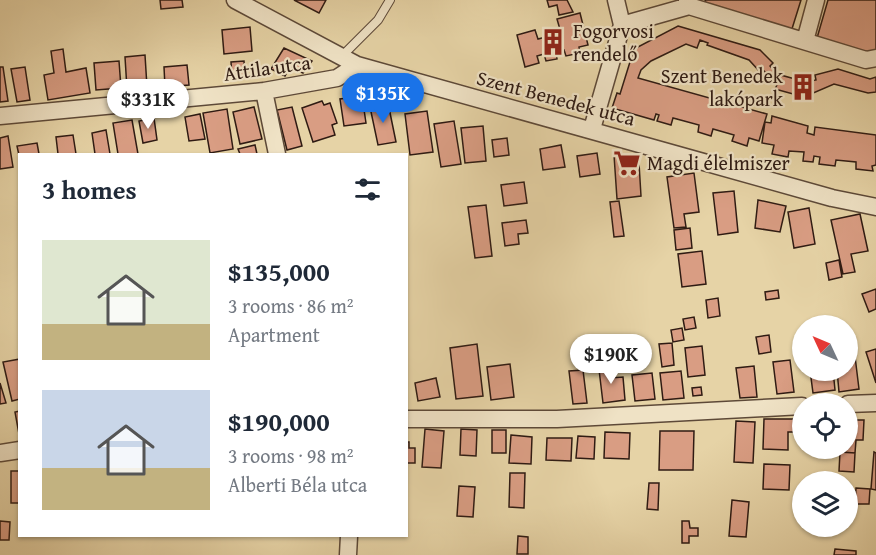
<!DOCTYPE html>
<html lang="en">
<head>
<meta charset="utf-8">
<style>
	:root { --surface:#fff; --page:#f6f6f7; --text:#1f2937; --muted:#747a83; --accent:#1a73e8 }
	body { margin:0; font-family:"Gentium Book Plus",serif; background:var(--page); color:var(--text); height:100vh; display:flex; flex-direction:column; font-size:22px; white-space:nowrap }
	* { box-sizing:border-box; margin:0 }
	p { font-size:20px; color:var(--muted) }
	.icon { flex:none; width:33px; height:33px; fill:none; stroke:currentColor; stroke-width:2; stroke-linecap:round; stroke-linejoin:round }
	.map { position:relative; flex:1; overflow:hidden }
	.side { position:absolute; left:18px; top:153px; width:390px; height:384px; display:flex; flex-direction:column; background:var(--surface); border-radius:0px; box-shadow:0 2px 4px #0004 }
	.side>* { flex:none }
	.needle { width:39px; rotate:314deg }
	.buttons { position:absolute; left:792px; top:315px; display:grid; gap:12px }
	.buttons a { display:grid; place-items:center; width:66px; height:66px; border-radius:50%; background:var(--surface); box-shadow:0 2px 4px #0004; font-size:30px }
	.price { position:absolute; translate:-50% -51px; padding:0 14px; border-radius:21px; background:#fff; color:#222; font-size:20px; line-height:39px; filter:drop-shadow(0 2px 3px #0008) }
	.price::after { content:''; position:absolute; left:50%; top:36px; width:18px; height:14px; margin-left:-9px; background:inherit; clip-path:polygon(0 0,100% 0,50% 100%) }
	.price.active { background:var(--accent); color:#fff }
	ul { padding:0; list-style:none }
	li { display:flex; align-items:center; gap:18px; height:150px; padding:0 24px }
	li span { display:grid; place-items:center; flex:none; width:168px; height:120px; border-radius:0px; color:#555 }
	li>.icon { margin-inline-start:auto }
	span .icon { width:72px; height:72px; fill:#fffc; stroke-width:1 }
	li b { font-size:26px }
	h2 { display:flex; justify-content:space-between; align-items:center; height:72px; padding:0 24px; font-size:26px }
	.map>svg:first-child { display:block }
	.building { fill:#d99d83; stroke:#2f1b13; stroke-width:1.5 }
	.lines { fill:none; stroke-linecap:round; stroke-linejoin:round }
	.lane-casing { stroke:#5d4938; stroke-width:10 }
	.street-casing { stroke:#5d4938; stroke-width:19 }
	.lane { stroke:#efe2c5; stroke-width:8 }
	.street { stroke:#efe2c5; stroke-width:16 }
	.labels { text-anchor:middle; stroke-width:4.5; stroke-linejoin:round; paint-order:stroke }
	.poi-label { font-size:20px; fill:#2f1b13; stroke:#efe2c5; text-anchor:start }
	.street-label { font-size:20px; fill:#2f1b13; stroke:#efe2c5 }
</style>
</head>
<body>
<div class="map">
<svg width="876" height="555" viewBox="0 0 876 555">
	<rect width="100%" height="100%" fill="#e6d3a6"/>
	<filter id="stains"><feTurbulence type="fractalNoise" baseFrequency=".00333" numOctaves="4"/><feColorMatrix values="0 0 0 0 .2 0 0 0 0 .09 0 0 0 0 .02 0 0 0 .5 -.17"/></filter>
	<radialGradient id="worn" r=".72"><stop offset=".6" stop-color="#630" stop-opacity="0"/><stop offset="1" stop-color="#630" stop-opacity=".3"/></radialGradient>
	<!-- building -->
	<path class="building" d="M160,0H182L183,7L161,9Z
		M294,0H326L319,13Z
		M547,0H567L573,12L559,15L557,5L549,7Z
		M705,0H801L791,32L707,7Z
		M828,0H876V51L868,53L817,38Z
		M580,13L588,45L579,47L580,53L566,56L564,50L556,52L557,59L546,61L544,54L537,56L539,63L525,67L517,35L535,30L538,39L561,33L557,19Z
		M678,26L760,50L773,63L770,66L777,74L806,82L816,80L815,75L838,69L870,79L876,77V92L868,93L834,84L804,97L775,89L777,85L764,71L761,73L749,60L707,45L708,43L700,40L697,48L686,44L651,61L641,70L638,78L767,114L759,141L749,138L747,146L732,141L734,135L713,129L711,136L698,132L699,125L673,118L671,125L657,121L659,115L656,114L654,120L612,108L617,93L620,94L634,49Z
		M250,27L252,51L224,54L222,30Z
		M284,48L312,61L303,73L290,67L285,76L271,69Z
		M63,49L66,72L86,68L90,93L48,100L44,75L54,73L51,51Z
		M145,55L147,87L127,89L125,57Z
		M119,61L121,88L96,90L94,63Z
		M244,61L245,76L232,77L231,62Z
		M187,65L189,85L165,87L164,67Z
		M0,67H3L8,101L0,102Z
		M25,67L30,100L17,102L11,69Z
		M362,96L366,123L344,126L340,99Z
		M322,101L324,105L330,103L337,123L332,125L335,135L313,142L302,108Z
		M388,103L396,142L378,145L370,107Z
		M254,107L262,139L240,144L233,112Z
		M292,107L302,146L287,150L277,110Z
		M227,109L233,149L210,153L203,113Z
		M427,111L433,152L410,155L405,114Z
		M200,114L205,139L189,141L185,117Z
		M772,116L808,126L807,133L814,135L815,127L876,135V165L872,166L873,171L856,169V162L836,160L835,166L819,164L820,157L814,156L813,162L803,161L804,152L789,151L788,157L772,154L774,145L762,143L765,122L771,123Z
		M154,118L157,140L143,143L139,121Z
		M132,120L138,154H118L113,123Z
		M454,121L461,164L441,167L434,124Z
		M483,126L486,161L465,163L461,128Z
		M106,130L110,154H95L92,133Z
		M73,135L76,154H58L56,137Z
		M8,136L13,167L0,169V138Z
		M507,138L509,155L494,157L492,140Z
		M37,143L39,154H20V160L17,146Z
		M255,145L257,154H240L238,149Z
		M561,145L565,167L543,170L540,149Z
		M597,153L600,174L580,177L577,156Z
		M614,155L639,163L641,196L617,199Z
		M694,173L699,212L684,214L686,227L674,228L667,177Z
		M524,182L527,203L504,206L501,185Z
		M734,191L738,232L718,235L713,193Z
		M758,200L786,206L780,232L755,228Z
		M619,201L624,236L614,237L610,202Z
		M486,205L492,256L475,258L468,207Z
		M809,208L815,244L794,248L788,212Z
		M860,214L868,251L851,254L855,272L843,274L831,220Z
		M526,220L528,233L518,234L519,244L505,246L502,223Z
		M690,228L692,248L676,250L674,230Z
		M702,251L706,284L682,287L678,254Z
		M839,260L842,277L829,280L826,263Z
		M876,289V309L869,312L862,294Z
		M778,290L779,298L766,300L765,292Z
		M718,298L720,316L708,318L706,300Z
		M694,317L696,328L685,330L683,319Z
		M682,328L684,340L673,342L671,330Z
		M852,332L859,389L839,392L837,370H848V333Z
		M769,335L771,352L759,354L756,337Z
		M672,343L674,365L662,367L659,344Z
		M477,344L483,396L456,399L450,348Z
		M702,346L705,375L688,377L685,348Z
		M876,349V383L866,352Z
		M20,359V399L12,401L3,362Z
		M608,360L610,378L623,377L625,400L603,403L598,361Z
		M790,360L794,392L777,394L773,362Z
		M510,364L514,397L491,400L487,367Z
		M754,366L757,397L740,398L736,368Z
		M583,370L587,403L573,404L569,371Z
		M810,370H833L835,390L813,393Z
		M681,371L684,398L663,400L660,373Z
		M652,373L655,399L635,401L632,375Z
		M436,378L440,397L418,401L415,383Z
		M0,383L6,403L0,404Z
		M701,387L702,395L693,396L692,388Z
		M20,411V434H19L15,412Z
		M764,419H795L794,432H788V450L763,449Z
		M848,420H864L863,440H856L855,453L840,452L841,448H848Z
		M736,421L755,422L753,463L734,462Z
		M425,429L444,431L441,468L422,467Z
		M461,429L477,430L476,456L460,455Z
		M492,430H506V453H492Z
		M660,431H694L693,470H659Z
		M605,432L630,433L629,459L604,458Z
		M511,435L532,437L531,464L509,463Z
		M578,436L595,437L594,459L576,458Z
		M547,438H572L571,461L546,460Z
		M406,442H409V448H415V463H406Z
		M840,452L855,453L854,472L839,471Z
		M874,452L876,453V490L871,489Z
		M764,464L790,465L789,490L763,489Z
		M11,471H20V503H11Z
		M510,473H525L524,508L509,507Z
		M649,483H659L658,510L647,509Z
		M459,486L475,487L473,517L457,516Z
		M856,488L870,489L869,504H855Z
		M732,500L749,502L746,537L729,536Z
		M0,521L10,522L9,540H0Z
		M682,521H689L690,528H698V536H689V543H682Z
		M518,536L528,537V554H517Z
		M835,549L856,551V555H834Z"/>
	<g class="lines">
		<defs>
			<path id="lane" d="M342,56L378,20L390,0"/>
			<path id="street" d="M235,0L357,65L832,198L876,207
				M687,0L689,6L866,60L876,58
				M622,25L689,6
				M805,41L816,0
				M264,91L277,154
				M0,116L264,91L337,78L357,65
				M592,129L622,25L616,0
				M848,404L876,403
				M406,419H557L802,406
				M0,453L20,450
				M348,555L349,536"/>
		</defs>
		<!-- lane casing -->
		<use href="#lane" class="lane-casing"/>
		<!-- street casing -->
		<use href="#street" class="street-casing"/>
		<!-- lane -->
		<use href="#lane" class="lane"/>
		<!-- street -->
		<use href="#street" class="street"/>
	</g>
	<!-- icons -->
	<defs>
		<symbol id="building-bare" viewBox="-9 -9 18 18"><path d="M-4-6H4V6H1V3H-1V6H-4ZM-2.5-4.3h1.7v1.8h-1.7ZM.8-4.3h1.7v1.8H.8ZM-2.5-1h1.7V.8h-1.7ZM.8-1h1.7V.8H.8Z" fill="#8f2418" stroke="#efe2c5" stroke-width="2.5" paint-order="stroke"/></symbol>
		<symbol id="supermarket-bare" viewBox="-9 -9 18 18"><path d="M-6-5.5h2.5l.6 2H6L4.5 2H-2.5L-4.4-4H-6ZM-1.5 3.2a1.3 1.3 0 1 0 .1 0ZM3 3.2a1.3 1.3 0 1 0 .1 0Z" fill="#8f2418" stroke="#efe2c5" stroke-width="2.5" paint-order="stroke"/></symbol>
	</defs>
	<g fill-rule="evenodd">
		<use href="#building-bare" x="534" y="23" width="38" height="38"/>
		<use href="#building-bare" x="784" y="68" width="38" height="38"/>
		<use href="#supermarket-bare" x="608" y="144" width="38" height="38"/>
	</g>
	<g class="labels">
		<!-- poi labels -->
		<g class="poi-label">
			<text x="573" y="38">Fogorvosi<tspan x="573" dy="23">rendelő</tspan></text>
			<text x="783" y="83" text-anchor="end">Szent Benedek<tspan x="783" dy="23">lakópark</tspan></text>
			<text x="647" y="170">Magdi élelmiszer</text>
		</g>
		<!-- street labels -->
		<g class="street-label">
			<text transform="translate(267 68) rotate(-8)" y="7">Attila utca</text>
			<text transform="translate(556 98) rotate(15)" y="7">Szent Benedek utca</text>
		</g>
	</g>
	<rect width="100%" height="100%" filter="url(#stains)"/>
	<rect width="100%" height="100%" fill="url(#worn)"/>
</svg>
<div class="buttons">
<a><svg class="needle" viewBox="-14 -14 28 28"><path d="M0-13l5 13h-10z" fill="#e53935"/><path d="M0 13l5-13h-10z" fill="#747a83"/></svg></a>
<a><svg class="icon" aria-label="locate" viewBox="0 0 24 24"><circle cx="12" cy="12" r="6"/><path d="M12 2v4M12 18v4M2 12h4M18 12h4"/></svg></a>
<a><svg class="icon" aria-label="layers" viewBox="0 0 24 24"><path d="M12 4l9 5-9 5-9-5zM3 14l9 5 9-5"/></svg></a>
</div>
<b class="price active" style="left:383px;top:124px">$135K</b>
<b class="price" style="left:148px;top:130px">$331K</b>
<b class="price" style="left:611px;top:385px">$190K</b>
<section class="side">
<h2>3 homes<svg class="icon" aria-label="filters" viewBox="0 0 24 24"><path d="M4 7h16M4 17h16"/><circle cx="9" cy="7" r="2"/><circle cx="15" cy="17" r="2"/></svg></h2>
<ul>
<li><span style="background:linear-gradient(#dfe7d0 70%,#c2b280 0)"><svg class="icon" aria-label="home" viewBox="0 0 24 24"><path d="M3 11l9-7 9 7M6 9v11h12V9"/></svg></span><div><b>$135,000</b><p>3 rooms · 86 m²</p><p>Apartment</p></div></li>
<li><span style="background:linear-gradient(#c9d6e8 65%,#c2b280 0)"><svg class="icon" aria-label="home" viewBox="0 0 24 24"><path d="M3 11l9-7 9 7M6 9v11h12V9"/></svg></span><div><b>$190,000</b><p>3 rooms · 98 m²</p><p>Alberti Béla utca</p></div></li>
</ul>
</section>
</div>
</body>
</html>
